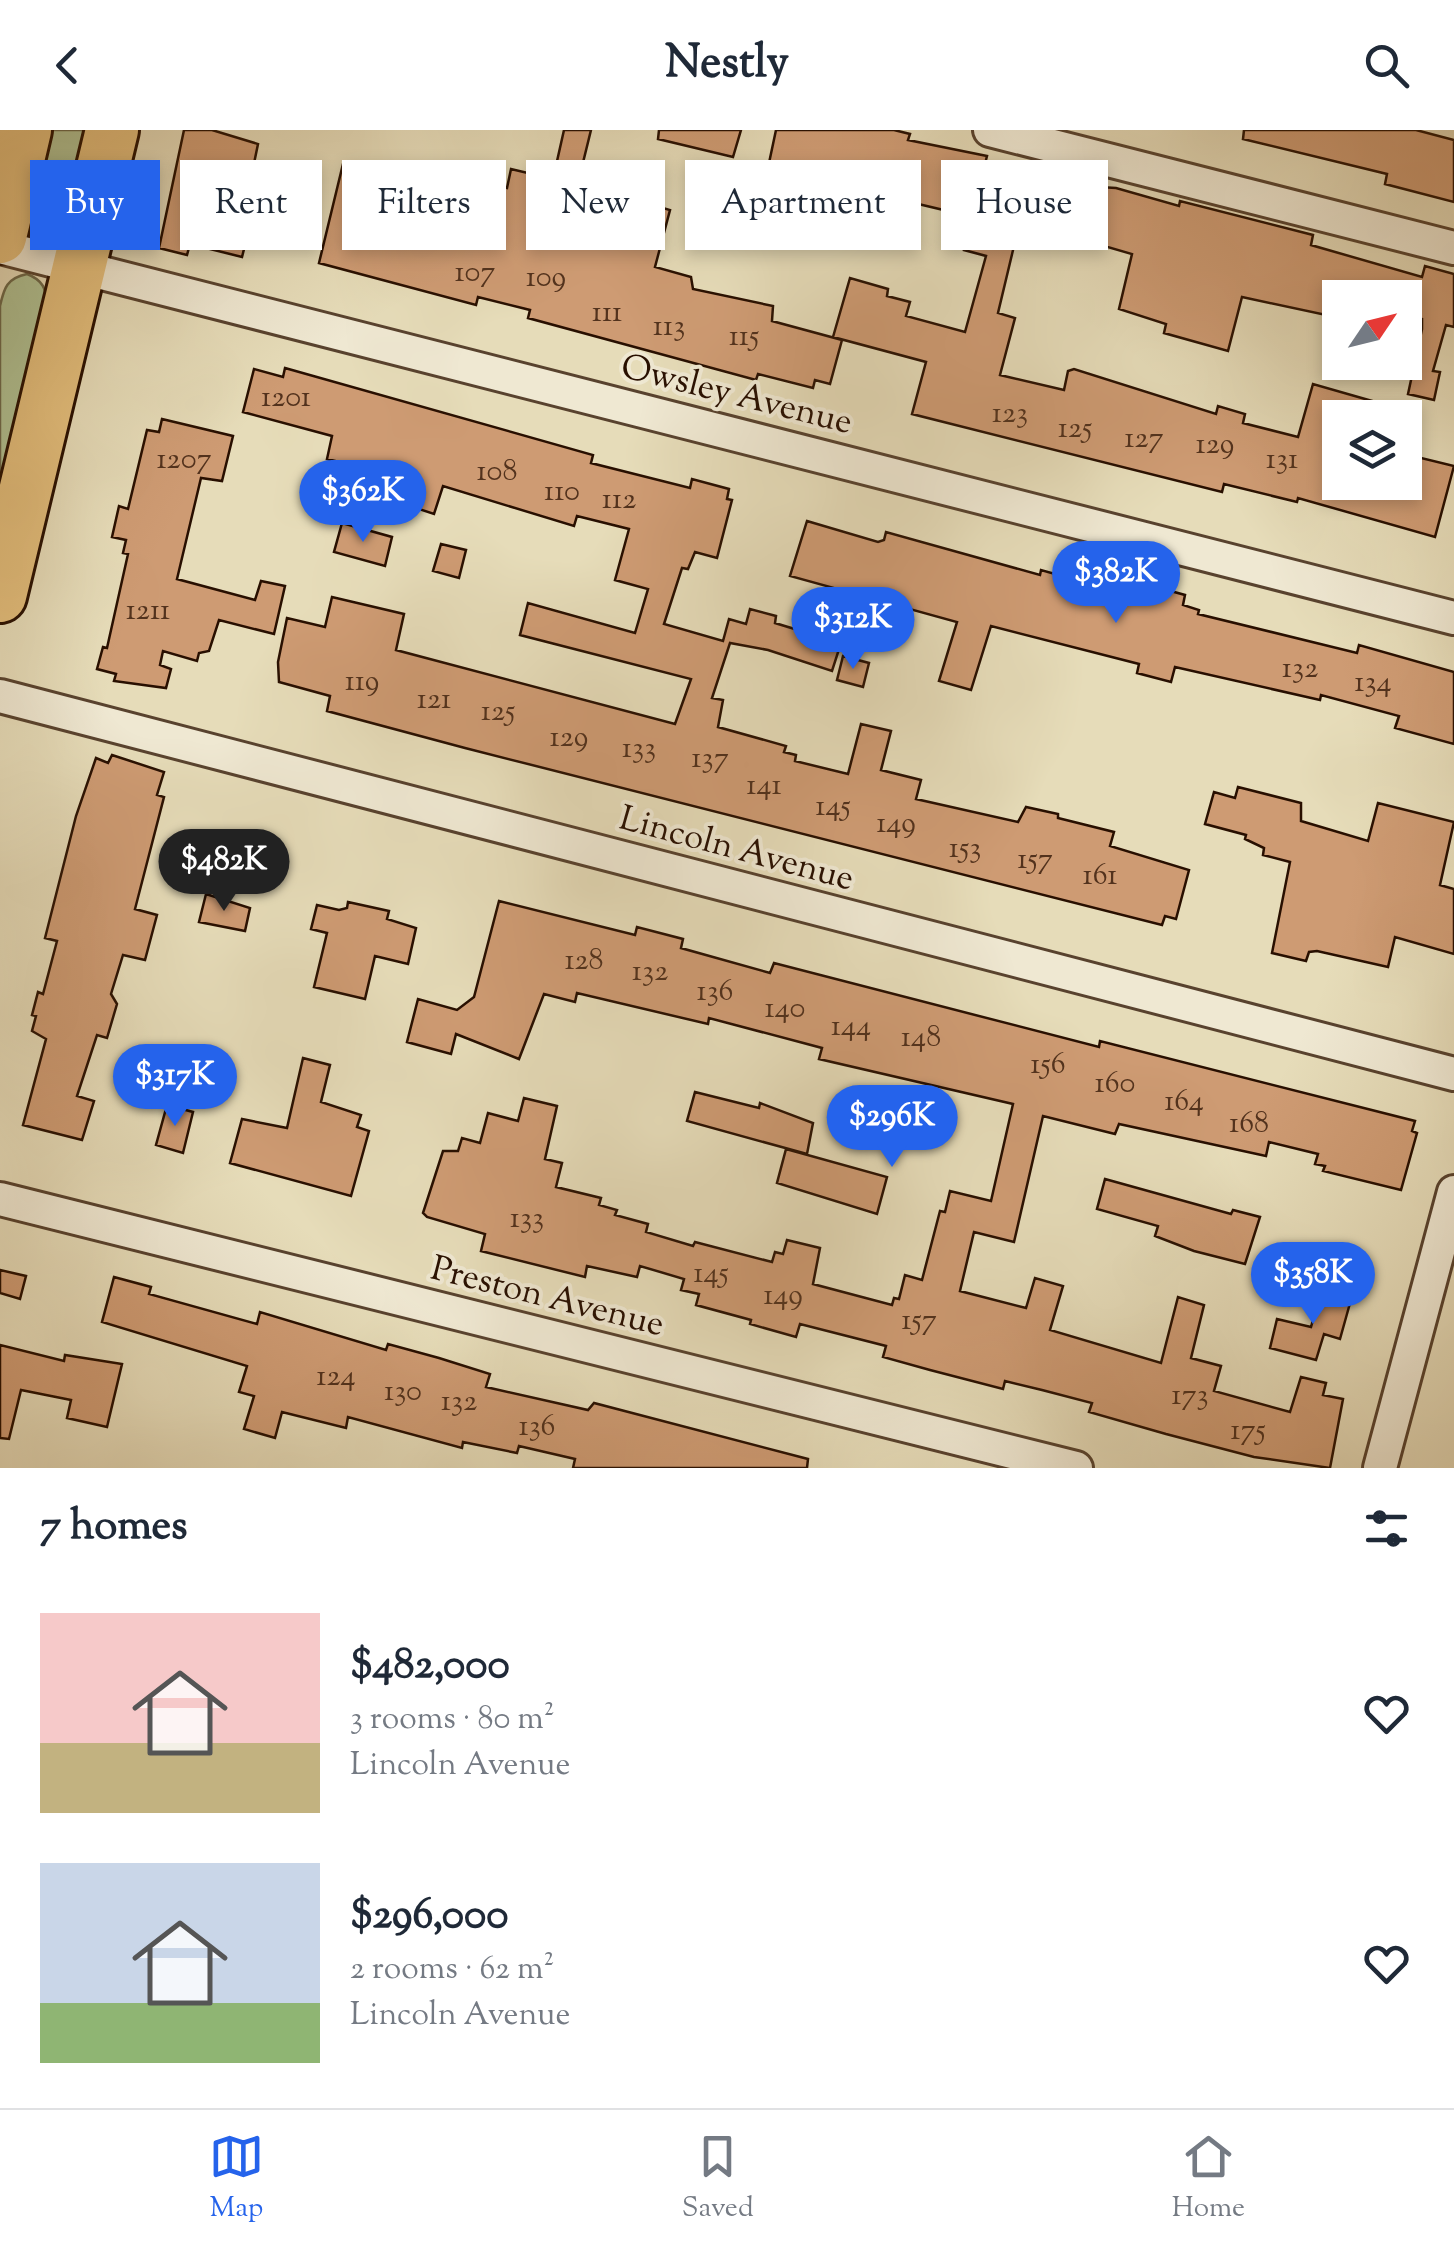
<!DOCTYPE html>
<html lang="en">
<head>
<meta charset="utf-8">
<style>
	:root { --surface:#fff; --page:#f6f6f7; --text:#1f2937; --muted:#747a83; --line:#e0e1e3; --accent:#2563eb }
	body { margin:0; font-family:"Sorts Mill Goudy",serif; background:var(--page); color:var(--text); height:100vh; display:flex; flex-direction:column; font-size:38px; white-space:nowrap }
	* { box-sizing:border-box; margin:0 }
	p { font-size:32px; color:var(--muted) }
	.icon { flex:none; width:55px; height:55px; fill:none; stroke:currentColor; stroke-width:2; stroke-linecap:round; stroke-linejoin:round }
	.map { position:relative; height:1338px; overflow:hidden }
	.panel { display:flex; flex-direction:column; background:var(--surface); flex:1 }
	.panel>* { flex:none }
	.banner { position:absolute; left:30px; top:30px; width:1395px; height:90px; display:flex; gap:20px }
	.needle { width:65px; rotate:55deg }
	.tools { position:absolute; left:1322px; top:150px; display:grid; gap:20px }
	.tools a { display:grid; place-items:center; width:100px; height:100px; border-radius:0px; background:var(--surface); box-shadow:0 5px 15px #0003; font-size:50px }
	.price { position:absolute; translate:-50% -85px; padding:0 22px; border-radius:35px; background:var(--accent); color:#fff; font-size:32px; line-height:65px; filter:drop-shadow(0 2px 5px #0008) }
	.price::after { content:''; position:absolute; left:50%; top:60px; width:30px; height:22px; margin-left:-15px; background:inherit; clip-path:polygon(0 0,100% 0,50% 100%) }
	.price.active { background:#222; color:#fff }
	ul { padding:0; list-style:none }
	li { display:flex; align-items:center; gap:30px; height:250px; padding:0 40px }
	li span { display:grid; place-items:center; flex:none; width:280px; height:200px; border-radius:0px; color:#555 }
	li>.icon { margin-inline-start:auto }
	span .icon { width:120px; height:120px; fill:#fffc; stroke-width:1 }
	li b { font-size:42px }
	h2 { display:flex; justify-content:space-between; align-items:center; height:120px; padding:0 40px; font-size:42px }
	.chip { padding:0 35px; border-radius:0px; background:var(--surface); box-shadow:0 5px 15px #0003; font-size:35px; line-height:90px }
	.chip.active { background:var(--accent); color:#fff }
	header { display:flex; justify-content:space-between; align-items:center; height:130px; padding:0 40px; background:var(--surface); font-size:45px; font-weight:800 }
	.dock { display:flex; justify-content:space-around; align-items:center; height:140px; border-top:2px solid var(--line); background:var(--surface); font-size:28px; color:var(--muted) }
	.dock a { display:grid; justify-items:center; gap:5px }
	.dock .active { color:var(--accent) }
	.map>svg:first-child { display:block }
	.green { fill:#b0c294; stroke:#6c684a; stroke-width:2.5 }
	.building { fill:#ce9b73; stroke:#280f00; stroke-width:2.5 }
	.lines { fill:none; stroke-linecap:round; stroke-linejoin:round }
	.minor-casing { stroke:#58422e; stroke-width:38 }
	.primary-casing { stroke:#280f00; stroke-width:58 }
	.minor { stroke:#efe8d2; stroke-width:32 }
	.primary { stroke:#e3be7c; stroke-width:52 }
	.labels { text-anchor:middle; stroke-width:8; stroke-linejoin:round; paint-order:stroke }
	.number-label { font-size:30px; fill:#52321d }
	.street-label { font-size:35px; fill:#280f00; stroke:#efe8d2 }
</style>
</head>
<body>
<header><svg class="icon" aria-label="back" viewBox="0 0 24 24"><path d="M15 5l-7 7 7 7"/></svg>Nestly<svg class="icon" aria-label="search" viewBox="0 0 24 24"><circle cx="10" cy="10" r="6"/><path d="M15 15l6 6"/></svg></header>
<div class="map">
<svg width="1454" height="1338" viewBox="0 0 1454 1338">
	<rect width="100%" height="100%" fill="#e6dcb9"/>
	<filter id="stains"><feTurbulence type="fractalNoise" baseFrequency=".002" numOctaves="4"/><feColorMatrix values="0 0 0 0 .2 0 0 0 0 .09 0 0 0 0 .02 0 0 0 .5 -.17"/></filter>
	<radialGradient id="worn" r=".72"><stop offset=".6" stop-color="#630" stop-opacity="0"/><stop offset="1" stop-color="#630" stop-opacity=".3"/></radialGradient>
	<!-- green -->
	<path class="green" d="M44,0H88L60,101C46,106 39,106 27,97Z
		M27,144C43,150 46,159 48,175L0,371V176C4,158 7,148 27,144Z"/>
	<!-- building -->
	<path class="building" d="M184,0H212L258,14L252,43L263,45L242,127L190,114L187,125L159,118Z
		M564,0H591L578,53L670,80L655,137L691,147L693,159L773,176L772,191L842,210L830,254L815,250L813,258L758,244L756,250L528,188L530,180L478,167L476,175L319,133L343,34L385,42L377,86L424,97L436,52L486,62L488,53L507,58L511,39L553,49Z
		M659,0H741L733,27L658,9Z
		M776,0H894L910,4L908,10L987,26L985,34L1055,50L1053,56L1097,65L1100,57L1116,58L1179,76L1180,71L1313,105L1311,115L1422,147L1425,136L1454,144V197L1446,195L1433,241L1440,242L1434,270L1408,264L1422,199V189L1412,187L1417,168H1340V188L1242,167L1228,221L1164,203L1166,194L1119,179L1132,124L1104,116L1106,110L1055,97L1053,103L1019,95L998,183L1015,188L1000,245L1064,260L1068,241L1074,239L1216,284L1218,276L1245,284L1243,293L1298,307L1313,254L1407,281L1406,288H1340V352H1405V324L1454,336L1435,407L1298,368L1297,372L1224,354L1222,362L912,284L926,232L833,207L850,148L888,159L887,166L910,172L906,186L965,202L986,126L964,120L973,87L834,54L826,83L762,66Z
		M1244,0H1416L1454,10V72L1385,54L1387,44L1243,9Z
		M285,238L593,325L591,333L690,358L692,349L729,359L727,369L732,370L717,428L695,422L688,439L682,438L664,494L723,511L729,489L746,494L750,479L776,486L775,493L841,513L832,541L768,520L730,513L712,568L723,570L718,597L786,616L784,622L796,625L795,631L848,644L861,594L891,601L881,640L921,650L916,669L1018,692L1026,677L1058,684V688L1114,702L1110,716L1189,740L1176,789L1165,786L1162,795L465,618L327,581L330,566L279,552L278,532L287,488L325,497L332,467L404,484L396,520L675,594L691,549L520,505L528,473L635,503L648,459L615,450L629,399L577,386L574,396L443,356L434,384L407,375L411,364L345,344L347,334L327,329L332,306L243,282L254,239L283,247Z
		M162,289L233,306L222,351L201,348L177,449L255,470L261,451L285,456L274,504L219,490L209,521L199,523L197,531L163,521L160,535L171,539L166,558L114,551L116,544L97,539L103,517L107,518L128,424L123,423L126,410L112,407L119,376L128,379L147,300L159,302Z
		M807,391L878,412L884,410L886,402L1040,445L1041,440L1080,451L1084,437L1185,465L1183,475L1199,480L1198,484L1357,523L1359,515L1454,542V614L1395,598L1399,586L1321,565L1320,570L1175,537L1171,552L1137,543L1139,534L991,496L971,560L939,551L957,492L790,446Z
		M342,393L392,407L385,436L334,422Z
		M441,414L466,420L459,448L433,441Z
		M843,526L869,533L863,557L837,550Z
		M112,625L164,642L157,665L164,667L135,779L157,785L145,830L123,825L111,864L117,874L107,908L97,905L77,966L94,971L82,1010L23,995L46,909L32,901L36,886L32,885L38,862L43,864L57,811L45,808L76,686L96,628L108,633Z
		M1238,657L1301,673V691L1368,711L1378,673L1454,692L1440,755L1454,759V824L1395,807L1388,837L1317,821L1309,822L1306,831L1272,823L1290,732L1263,725L1264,718L1245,709L1246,705L1205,694L1214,662L1235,668Z
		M206,764L250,778L245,801L199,792Z
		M499,771L635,805L637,797L683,809L681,818L770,843L774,833L1099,917L1100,911L1415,991L1412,1001L1417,1003L1401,1060L1323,1041L1325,1036L1315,1034L1318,1024L1269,1012L1266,1026L1119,994L1115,1004L1043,986L1014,1112L974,1102L960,1161L1026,1178L1035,1148L1063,1156L1050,1200L1161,1233L1178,1167L1204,1175L1191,1228L1221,1236L1214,1261L1290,1282L1301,1247L1326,1253L1323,1265L1343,1269L1330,1338L1254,1327L1166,1304L1089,1282L1092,1273L1042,1260L1005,1251L1003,1259L930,1240L883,1227L886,1216L800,1194L796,1207L750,1194L751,1190L696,1175L699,1164L681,1160L684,1149L640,1136L637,1147L587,1136L585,1147L481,1121L485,1104L427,1087L423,1083L443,1021H458L462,1008L480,1013L488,983L518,991L524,968L557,976L545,1029L562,1033L556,1057L601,1068L599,1075L617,1080L615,1085L648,1094L646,1102L693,1116L695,1112L772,1132L775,1122L783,1124L787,1110L820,1118L813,1154L892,1175L894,1168L899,1169L905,1145L922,1150L940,1081L945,1082L950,1061L991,1071L1013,974L819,929L822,918L709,888L708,894L577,863L575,872L544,864L519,929L456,904L451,924L407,912L418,869L457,880L474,867Z
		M348,772L389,781L387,789L416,798L408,834L375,826L365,869L314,857L327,803L311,799L317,775L339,780L347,778Z
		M303,928L330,935L321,972L361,985L357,997L369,1001L351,1066L230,1033L242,989L287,998Z
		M695,962L759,978L760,973L813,993L807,1024L687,991Z
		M167,975L193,982L183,1023L156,1015Z
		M786,1019L887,1047L877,1084L777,1053Z
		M1105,1049L1231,1084L1233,1080L1260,1087L1245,1134L1194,1121L1155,1106L1158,1096L1097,1079Z
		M0,1140L26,1146L20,1169L0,1163Z
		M114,1147L151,1157L149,1164L257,1194L260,1182L386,1220L388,1214L439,1228L490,1244L486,1257L588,1280L594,1273L808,1329L807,1338H573L575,1329L519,1316L517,1323L463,1312L462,1318L348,1287L346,1298L282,1282L275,1308L244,1299L254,1266L239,1262L247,1236L102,1192Z
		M1322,1158L1352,1166L1340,1209L1324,1204L1316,1230L1270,1218L1277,1189L1311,1197Z
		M0,1215L64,1231L65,1225L122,1234L107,1297L67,1288L71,1270L21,1260L9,1309L0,1308Z"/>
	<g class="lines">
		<defs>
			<path id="minor" d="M990,0L1454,118
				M0,117L1454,488
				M0,566L1454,944
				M0,1069L1076,1338
				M1380,1338L1454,1062"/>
			<path id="primary" d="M0,107L25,0
				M0,466L112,0"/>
		</defs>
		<!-- minor casing -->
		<use href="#minor" class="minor-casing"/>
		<!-- primary casing -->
		<use href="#primary" class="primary-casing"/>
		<!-- minor -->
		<use href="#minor" class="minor"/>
		<!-- primary -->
		<use href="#primary" class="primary"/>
	</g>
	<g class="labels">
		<!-- number labels -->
		<g class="number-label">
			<text x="475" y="151">107</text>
			<text x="546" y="156">109</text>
			<text x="607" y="191">111</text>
			<text x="669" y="205">113</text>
			<text x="744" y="215">115</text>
			<text x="286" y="276">1201</text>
			<text x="1010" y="292">123</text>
			<text x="1075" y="307">125</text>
			<text x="1144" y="317">127</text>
			<text x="1215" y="323">129</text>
			<text x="184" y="338">1207</text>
			<text x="1282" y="338">131</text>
			<text x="497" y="350">108</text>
			<text x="562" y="370">110</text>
			<text x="619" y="378">112</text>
			<text x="148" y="489">1211</text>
			<text x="1300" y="547">132</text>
			<text x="362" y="560">119</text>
			<text x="1373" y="561">134</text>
			<text x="434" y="578">121</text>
			<text x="498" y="590">125</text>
			<text x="569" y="616">129</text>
			<text x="639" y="627">133</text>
			<text x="710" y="637">137</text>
			<text x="764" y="664">141</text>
			<text x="833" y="685">145</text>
			<text x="896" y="702">149</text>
			<text x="965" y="727">153</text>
			<text x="1035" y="738">157</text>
			<text x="1100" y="754">161</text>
			<text x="584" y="839">128</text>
			<text x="650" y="850">132</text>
			<text x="715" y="870">136</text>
			<text x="785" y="887">140</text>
			<text x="851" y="905">144</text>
			<text x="921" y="916">148</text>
			<text x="1048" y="943">156</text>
			<text x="1115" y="962">160</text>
			<text x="1184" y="980">164</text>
			<text x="1249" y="1002">168</text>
			<text x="527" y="1097">133</text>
			<text x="711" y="1152">145</text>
			<text x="783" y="1174">149</text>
			<text x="919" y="1199">157</text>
			<text x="336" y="1255">124</text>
			<text x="403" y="1270">130</text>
			<text x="1190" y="1274">173</text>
			<text x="459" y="1280">132</text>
			<text x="537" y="1305">136</text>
			<text x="1248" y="1309">175</text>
		</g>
		<!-- street labels -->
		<g class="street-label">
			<text transform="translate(737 263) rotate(14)" y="12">Owsley Avenue</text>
			<text transform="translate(737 717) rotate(15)" y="12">Lincoln Avenue</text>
			<text transform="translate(548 1165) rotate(14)" y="12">Preston Avenue</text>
		</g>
	</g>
	<rect width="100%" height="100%" filter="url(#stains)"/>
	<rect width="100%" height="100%" fill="url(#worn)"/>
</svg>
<div class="tools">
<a><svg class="needle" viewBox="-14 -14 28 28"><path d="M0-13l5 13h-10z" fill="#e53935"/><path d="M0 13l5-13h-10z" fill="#747a83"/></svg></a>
<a><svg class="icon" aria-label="layers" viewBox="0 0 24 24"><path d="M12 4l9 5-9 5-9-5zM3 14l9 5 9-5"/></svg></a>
</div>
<b class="price" style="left:363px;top:415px">$362K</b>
<b class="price" style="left:1116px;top:496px">$382K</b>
<b class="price" style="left:853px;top:542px">$312K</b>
<b class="price active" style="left:224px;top:784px">$482K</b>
<b class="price" style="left:175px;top:999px">$317K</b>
<b class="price" style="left:892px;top:1040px">$296K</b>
<b class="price" style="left:1313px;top:1197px">$358K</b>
<div class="banner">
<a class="chip active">Buy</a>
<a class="chip">Rent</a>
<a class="chip">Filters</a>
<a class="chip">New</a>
<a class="chip">Apartment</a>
<a class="chip">House</a>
</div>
</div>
<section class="panel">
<h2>7 homes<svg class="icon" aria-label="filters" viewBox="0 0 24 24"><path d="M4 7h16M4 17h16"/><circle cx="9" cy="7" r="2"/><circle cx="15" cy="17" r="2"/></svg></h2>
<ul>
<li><span style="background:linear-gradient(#f6c9c9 65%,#c2b280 0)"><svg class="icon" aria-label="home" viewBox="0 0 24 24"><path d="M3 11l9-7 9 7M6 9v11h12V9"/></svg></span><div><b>$482,000</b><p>3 rooms · 80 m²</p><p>Lincoln Avenue</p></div><svg class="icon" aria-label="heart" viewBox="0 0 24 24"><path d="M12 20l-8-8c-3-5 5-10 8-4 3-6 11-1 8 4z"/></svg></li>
<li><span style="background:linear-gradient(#c9d6e8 70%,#8fb573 0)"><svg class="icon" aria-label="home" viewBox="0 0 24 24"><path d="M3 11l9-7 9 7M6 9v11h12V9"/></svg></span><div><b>$296,000</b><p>2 rooms · 62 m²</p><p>Lincoln Avenue</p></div><svg class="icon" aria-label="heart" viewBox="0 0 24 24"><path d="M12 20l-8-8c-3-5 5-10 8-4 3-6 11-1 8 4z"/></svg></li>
</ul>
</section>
<nav class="dock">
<a class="active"><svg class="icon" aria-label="map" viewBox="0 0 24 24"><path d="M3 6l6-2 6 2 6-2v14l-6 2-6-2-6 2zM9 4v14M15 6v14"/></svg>Map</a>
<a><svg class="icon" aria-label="saved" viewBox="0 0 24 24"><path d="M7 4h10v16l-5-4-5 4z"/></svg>Saved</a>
<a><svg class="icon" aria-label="home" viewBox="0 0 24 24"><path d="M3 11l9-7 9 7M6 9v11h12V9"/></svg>Home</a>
</nav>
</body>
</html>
